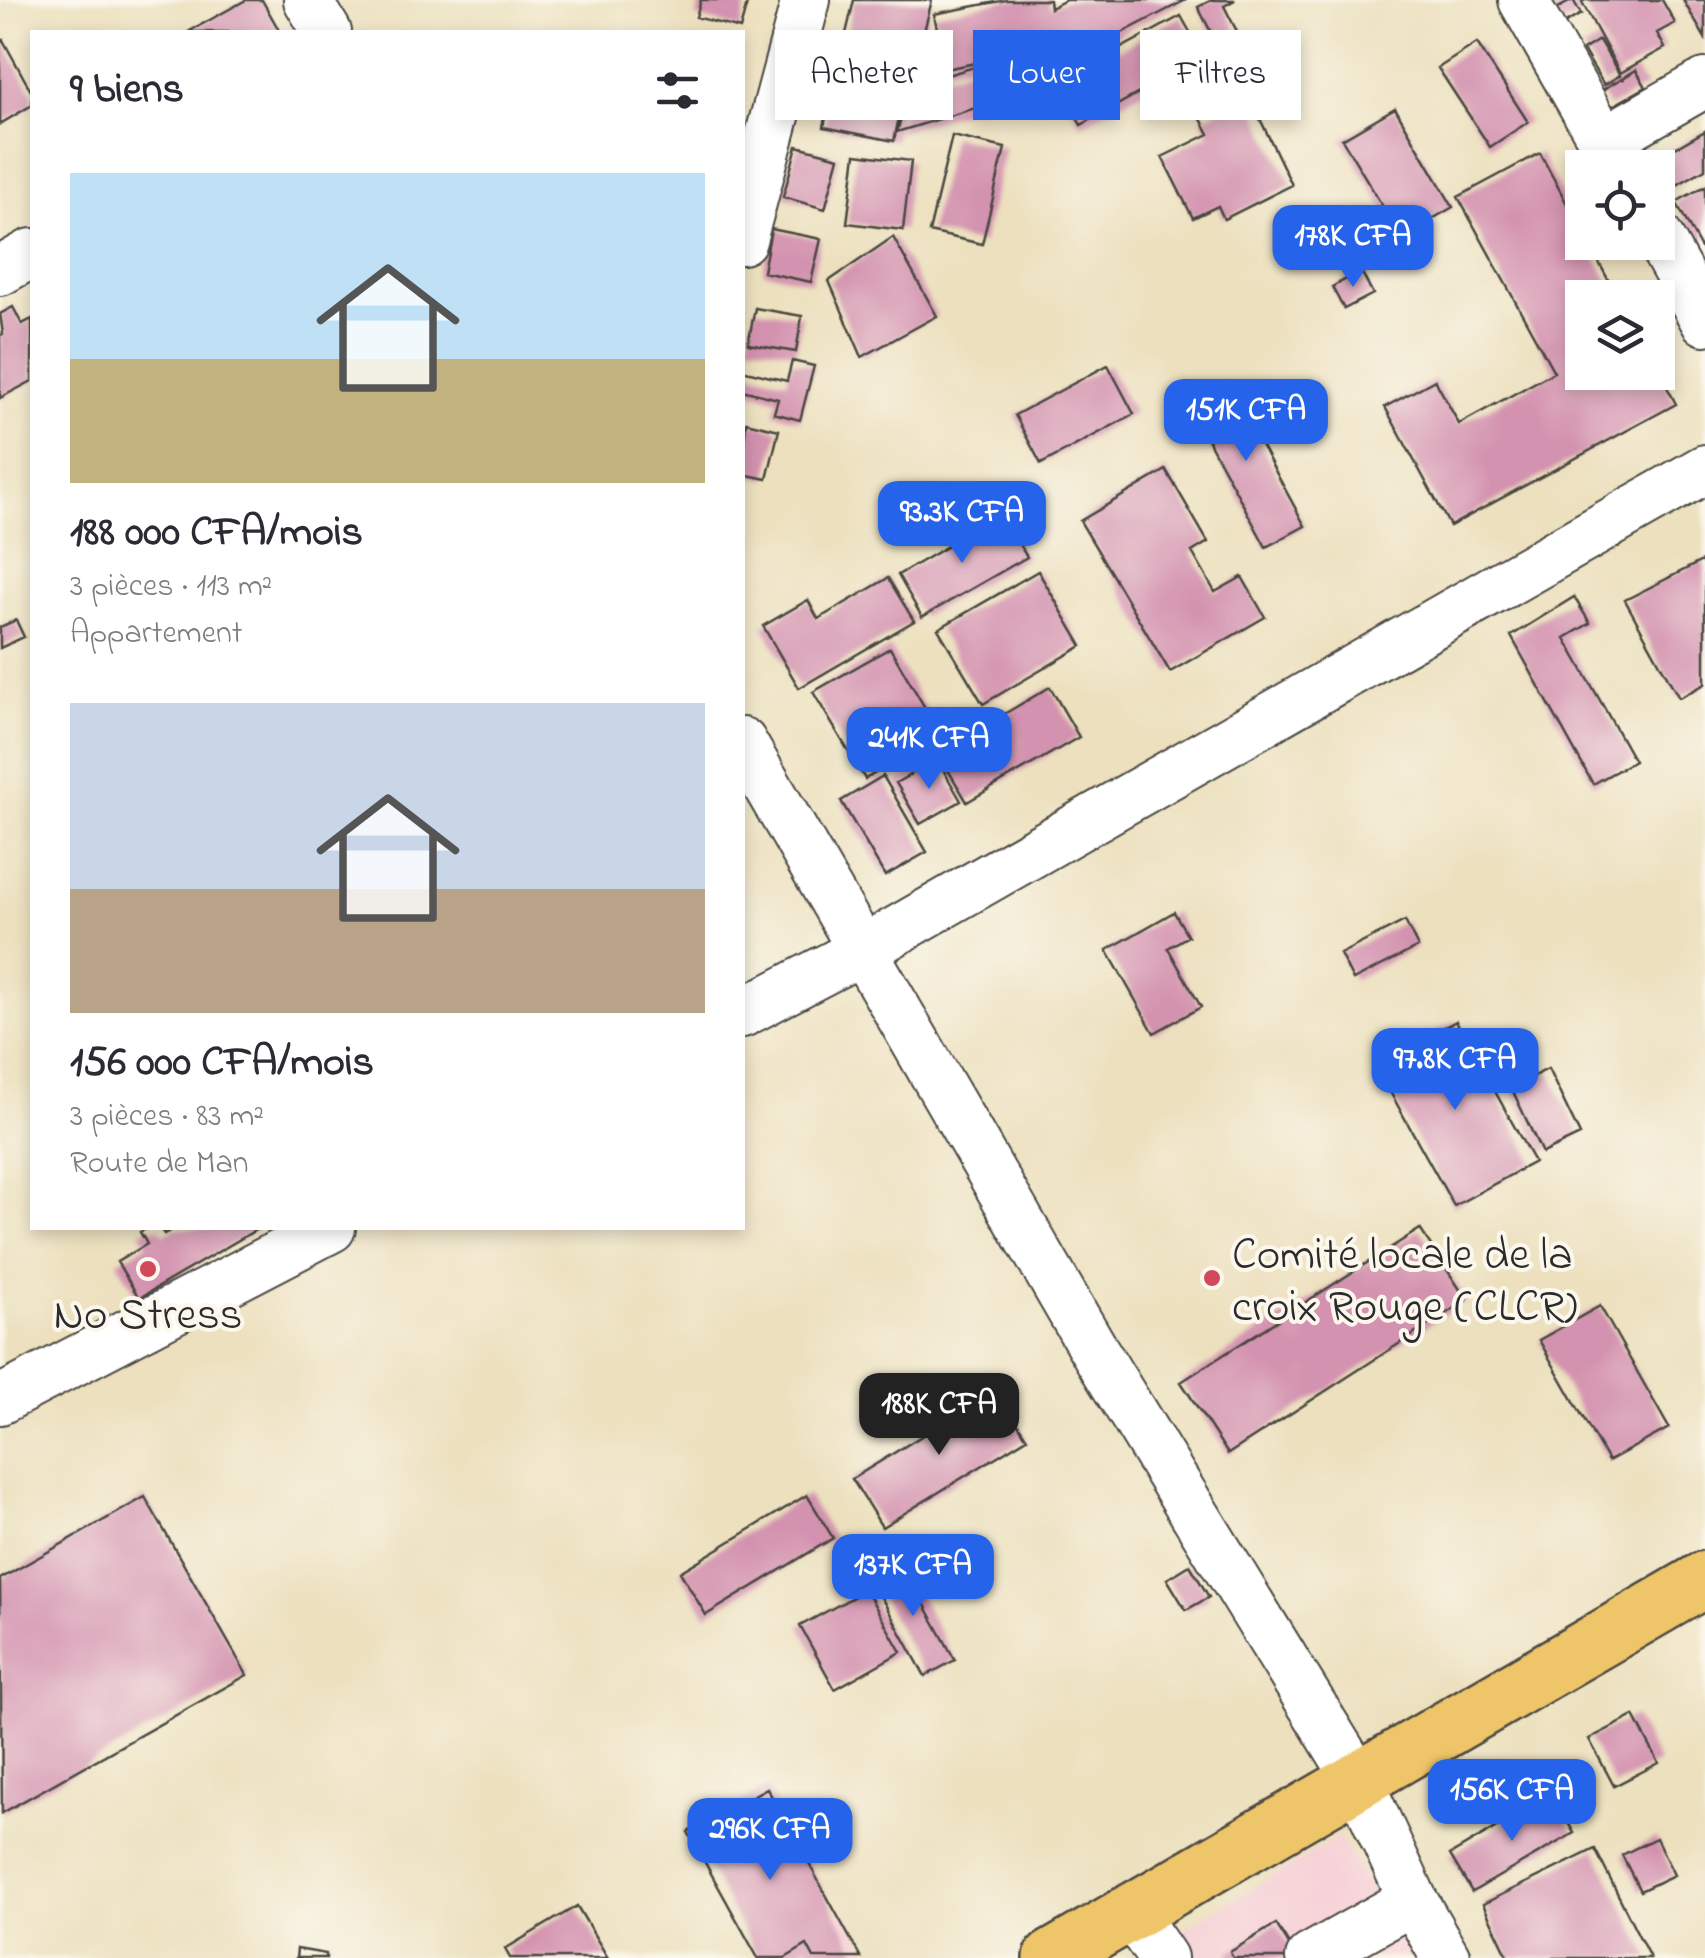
<!DOCTYPE html>
<html lang="fr">
<head>
<meta charset="utf-8">
<style>
	:root { --surface:#fff; --page:#f7f7f7; --text:#2b2b33; --muted:#7c7c81; --accent:#2563eb }
	body { margin:0; font-family:"Indie Flower",sans-serif; background:var(--page); color:var(--text); height:100vh; display:flex; flex-direction:column; font-size:38px; white-space:nowrap }
	* { box-sizing:border-box; margin:0 }
	p { font-size:32px; color:var(--muted) }
	.icon { flex:none; width:55px; height:55px; fill:none; stroke:currentColor; stroke-width:2; stroke-linecap:round; stroke-linejoin:round }
	.map { position:relative; flex:1; overflow:hidden }
	.side { position:absolute; left:30px; top:30px; width:715px; height:1200px; display:flex; flex-direction:column; background:var(--surface); border-radius:0px; box-shadow:0 5px 15px #0003 }
	.side>* { flex:none }
	.guide { position:absolute; left:775px; top:30px; width:780px; height:90px; display:flex; gap:20px }
	.fabs { position:absolute; left:1565px; top:150px; display:grid; gap:20px }
	.fabs a { display:grid; place-items:center; width:110px; height:110px; border-radius:0px; background:var(--surface); box-shadow:0 5px 15px #0003; font-size:50px }
	.price { position:absolute; translate:-50% -85px; padding:0 22px; border-radius:20px; background:var(--accent); color:#fff; font-size:32px; line-height:65px; filter:drop-shadow(0 2px 5px #0008) }
	.price::after { content:''; position:absolute; left:50%; top:60px; width:30px; height:22px; margin-left:-15px; background:inherit; clip-path:polygon(0 0,100% 0,50% 100%) }
	.price.active { background:#222; color:#fff }
	ul { padding:0; list-style:none }
	li { display:grid; align-content:center; gap:20px; height:530px; padding:0 40px }
	li span { display:grid; place-items:center; height:310px; border-radius:0px; color:#555 }
	li>.icon { margin-inline-start:auto }
	span .icon { width:180px; height:180px; fill:#fffc; stroke-width:1 }
	li b { font-size:42px }
	h2 { display:flex; justify-content:space-between; align-items:center; height:120px; padding:0 40px; font-size:42px }
	.tag { padding:0 35px; border-radius:0px; background:var(--surface); box-shadow:0 5px 15px #0003; font-size:35px; line-height:90px }
	.tag.active { background:var(--accent); color:#fff }
	.map>svg:first-child { display:block }
	.built { fill:#f6cfd6 }
	.building { fill:#d392af }
	.lines { fill:none; stroke-linecap:round; stroke-linejoin:round }
	.minor-casing { stroke:#484641; stroke-width:52 }
	.highway-casing { stroke:#484641; stroke-width:60 }
	.minor { stroke:#fff; stroke-width:48 }
	.highway { stroke:#eec569; stroke-width:55 }
	.poi-dot { fill:#d1495b; stroke:#fbf7ec; stroke-width:4 }
	.labels { text-anchor:middle; stroke-width:8; stroke-linejoin:round; paint-order:stroke }
	.poi-label { font-size:45px; fill:#2b2b2b; stroke:#fbf7ec; text-anchor:start }
</style>
</head>
<body>
<div class="map">
<svg width="1705" height="1958" viewBox="0 0 1705 1958">
	<rect width="100%" height="100%" fill="#fbf7ec"/>
	<filter id="ink" filterUnits="userSpaceOnUse"><feTurbulence type="fractalNoise" baseFrequency=".01" numOctaves="2"/><feDisplacementMap in="SourceGraphic" scale="20" xChannelSelector="R" yChannelSelector="G"/><feConvolveMatrix kernelMatrix="1 2 1 2 8 2 1 2 1" color-interpolation-filters="sRGB"/></filter>
	<filter id="wash" filterUnits="userSpaceOnUse"><feTurbulence type="fractalNoise" baseFrequency=".0048" numOctaves="4" result="noise"/><feDisplacementMap in="SourceGraphic" scale="40" xChannelSelector="R" yChannelSelector="G"/><feGaussianBlur stdDeviation="2.25" result="paint"/><feColorMatrix in="noise" values="0 0 0 0 0 0 0 0 0 0 0 0 0 0 0 0 0 1.4 0 .05"/><feComposite in="paint" operator="in"/></filter>
	<g filter="url(#wash)">
		<rect width="100%" height="100%" fill="#ece0be"/>
		<!-- built -->
		<path class="built" d="M1339,1837L1412,1958H1134Z
			M845,1910L871,1958H757Z"/>
		<g id="blocks">
			<!-- building -->
			<path class="building" d="M246,0H262L280,32H188Z
				M701,0H748L740,29L696,17Z
				M854,0H932L918,55L845,38Z
				M1006,0H1049L1050,8L1066,0H1186L1067,61L1057,42L1058,47L945,69L934,14Z
				M1212,0H1235L1224,6L1247,51L1226,61L1198,7Z
				M1573,0L1581,14L1558,27L1549,13Z
				M1585,0H1662L1675,23L1657,33L1665,48L1620,73L1582,2Z
				M1683,0H1705V38Z
				M1181,16L1204,57L1081,125L1054,78L1095,56L1097,61Z
				M1285,38L1299,64L1224,102L1211,76Z
				M3,40L32,93V105L0,124V41Z
				M1599,40L1620,75L1604,85L1583,50Z
				M842,42L912,56L894,141L824,127Z
				M1477,43L1528,122L1490,147L1438,68Z
				M991,62L1002,100L897,132L910,86Z
				M1636,70L1646,87L1609,108L1599,92L1622,78L1624,80L1623,78Z
				M1249,96L1292,185L1224,219L1218,206L1193,218L1162,157L1209,134L1201,119Z
				M1395,108L1453,207L1401,237L1342,139Z
				M1705,131V169L1668,190L1658,168L1651,162Z
				M952,136L1005,148L982,244L929,232Z
				M797,146L839,157L825,209L783,197Z
				M1540,153L1582,232V242H1588L1618,298H1582V372H1659L1676,404L1450,526L1385,407L1435,380L1459,424L1554,372L1458,197Z
				M856,154L911,161L903,230L847,223Z
				M1705,186V256L1676,202Z
				M771,229L821,239L811,282L763,272Z
				M893,237L937,316L862,357L829,281Z
				M1361,271L1373,294L1344,309L1332,287Z
				M13,307L22,324L32,319V381L0,398V335L3,334L0,314Z
				M755,308L802,316L796,352L748,344Z
				M792,361L814,366L800,420L774,413L778,399L742,390V370L787,381Z
				M1108,365L1134,414L1041,464L1015,415Z
				M1227,382L1305,526L1266,547L1188,403Z
				M746,422L779,430L767,479L742,474Z
				M1166,470L1208,542L1192,552L1215,592L1242,577L1265,617L1170,672L1080,521Z
				M1001,515L1027,557L922,617L898,575Z
				M1702,561L1705,567V684L1679,698L1625,600Z
				M1038,571L1082,646L983,704L938,629Z
				M888,578L914,621L799,688L763,626L808,600L818,619Z
				M1574,597L1590,623L1565,638L1634,761L1593,784L1511,636Z
				M16,620L24,637L0,648V627Z
				M890,648L941,735L865,779L813,692Z
				M1050,687L1079,737L967,802L938,753Z
				M937,759L961,801L920,824L896,783Z
				M883,776L927,852L885,876L841,801Z
				M1174,912L1188,936L1168,948L1201,1007L1154,1033L1107,950Z
				M1405,921L1418,947L1353,980L1340,954Z
				M1456,1021L1534,1162L1454,1206L1375,1065Z
				M1548,1069L1580,1135L1542,1153L1511,1087Z
				M148,1228H160L164,1234L175,1228H259L139,1298L117,1262L147,1244L140,1232Z
				M1420,1229L1467,1300L1228,1454L1181,1382Z
				M1600,1306L1669,1428L1608,1461L1539,1340Z
				M996,1390L1027,1438L882,1527L852,1479Z
				M807,1495L833,1538L706,1615L680,1572Z
				M145,1497L247,1675L2,1813L0,1579Z
				M902,1563L955,1660L925,1676L871,1579Z
				M1190,1565L1209,1597L1186,1610L1167,1579Z
				M866,1590L901,1652L835,1689L800,1626Z
				M1634,1716L1659,1763L1614,1786L1589,1739Z
				M767,1788L861,1958H814L807,1945L785,1958H758L688,1832Z
				M1552,1795L1574,1833L1472,1892L1450,1855Z
				M1656,1838L1674,1875L1640,1891L1622,1855Z
				M1595,1849L1650,1958H1509L1483,1904Z
				M577,1906L608,1958H510L505,1949Z
				M1276,1924L1295,1954L1289,1958H1233L1230,1952Z
				M297,1949L326,1954V1958H296Z"/>
		</g>
	</g>
	<g filter="url(#ink)">
		<use href="#blocks" fill-opacity="0" stroke="#484641" stroke-width="2.5"/>
		<g class="lines">
			<defs>
				<path id="minor" d="M308,0L327,32
					M1523,0L1619,168
					M1604,141L1705,83
					M1658,236L1705,321
					M742,240L806,0
					M0,271L32,253
					M742,742L1094,1350L1358,1780L1413,1900L1446,1958
					M742,1013L861,951L1705,469
					M0,1400L331,1228
					M1131,1912L1163,1958
					M1310,1958L1413,1900"/>
				<path id="highway" d="M1052,1958L1705,1579"/>
			</defs>
			<!-- minor casing -->
			<use href="#minor" class="minor-casing"/>
			<!-- highway casing -->
			<use href="#highway" class="highway-casing"/>
			<!-- minor -->
			<use href="#minor" class="minor"/>
			<!-- highway -->
			<use href="#highway" class="highway"/>
		</g>
	</g>
	<!-- markers -->
	<g class="poi-dot">
		<circle cx="148" cy="1269" r="10"/>
		<circle cx="1212" cy="1278" r="10"/>
	</g>
	<g class="labels">
		<!-- poi labels -->
		<g class="poi-label">
			<text x="1232" y="1268">Comité locale de la<tspan x="1232" dy="52">croix Rouge (CLCR)</tspan></text>
			<text x="148" y="1328" text-anchor="middle">No Stress</text>
		</g>
	</g>
</svg>
<div class="fabs">
<a><svg class="icon" aria-label="locate" viewBox="0 0 24 24"><circle cx="12" cy="12" r="6"/><path d="M12 2v4M12 18v4M2 12h4M18 12h4"/></svg></a>
<a><svg class="icon" aria-label="layers" viewBox="0 0 24 24"><path d="M12 4l9 5-9 5-9-5zM3 14l9 5 9-5"/></svg></a>
</div>
<b class="price" style="left:1353px;top:290px">178K CFA</b>
<b class="price" style="left:1246px;top:464px">151K CFA</b>
<b class="price" style="left:962px;top:566px">93.3K CFA</b>
<b class="price" style="left:929px;top:792px">241K CFA</b>
<b class="price" style="left:1455px;top:1113px">97.8K CFA</b>
<b class="price active" style="left:939px;top:1458px">188K CFA</b>
<b class="price" style="left:913px;top:1619px">137K CFA</b>
<b class="price" style="left:1512px;top:1844px">156K CFA</b>
<b class="price" style="left:770px;top:1883px">296K CFA</b>
<div class="guide">
<a class="tag">Acheter</a>
<a class="tag active">Louer</a>
<a class="tag">Filtres</a>
</div>
<section class="side">
<h2>9 biens<svg class="icon" aria-label="filters" viewBox="0 0 24 24"><path d="M4 7h16M4 17h16"/><circle cx="9" cy="7" r="2"/><circle cx="15" cy="17" r="2"/></svg></h2>
<ul>
<li><span style="background:linear-gradient(#bfe0f5 60%,#c2b280 0)"><svg class="icon" aria-label="home" viewBox="0 0 24 24"><path d="M3 11l9-7 9 7M6 9v11h12V9"/></svg></span><div><b>188 000 CFA/mois</b><p>3 pièces · 113 m²</p><p>Appartement</p></div></li>
<li><span style="background:linear-gradient(#c9d6e8 60%,#b9a48a 0)"><svg class="icon" aria-label="home" viewBox="0 0 24 24"><path d="M3 11l9-7 9 7M6 9v11h12V9"/></svg></span><div><b>156 000 CFA/mois</b><p>3 pièces · 83 m²</p><p>Route de Man</p></div></li>
</ul>
</section>
</div>
</body>
</html>
